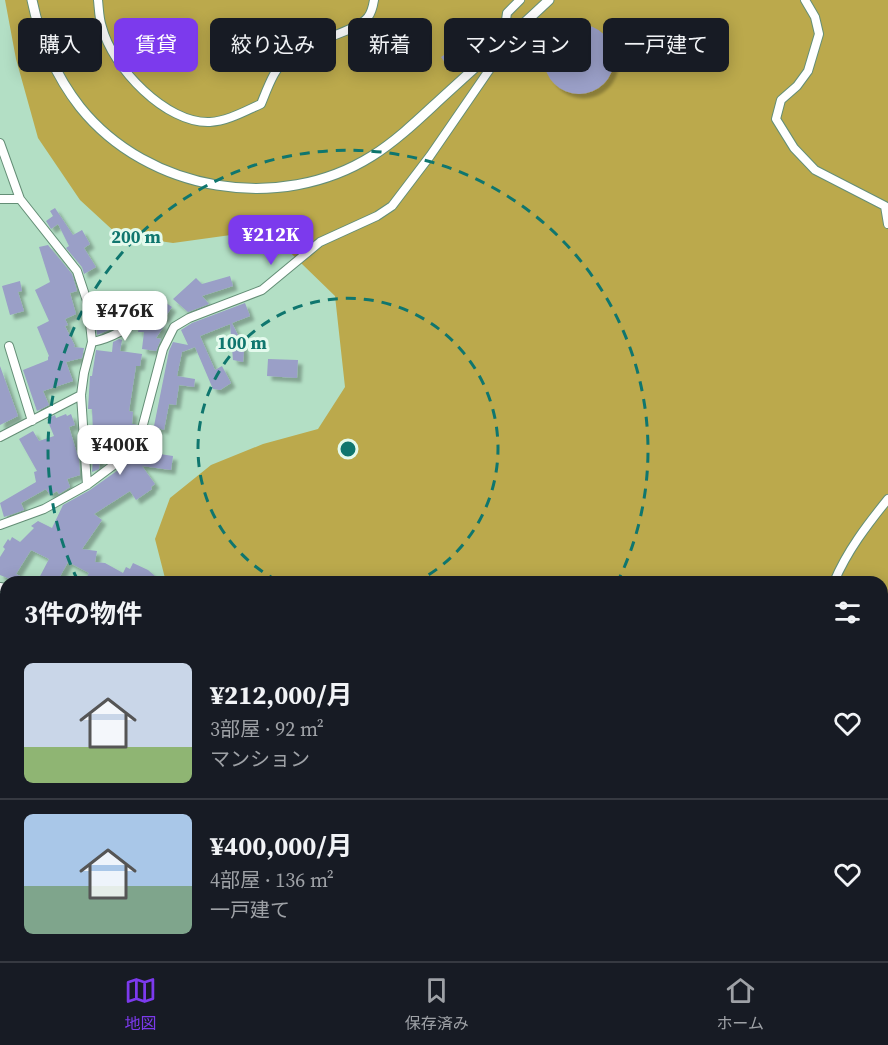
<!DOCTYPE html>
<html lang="ja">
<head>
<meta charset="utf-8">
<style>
	:root { --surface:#171b24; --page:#242831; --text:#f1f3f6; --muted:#9ea1a6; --line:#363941; --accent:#7c3aed }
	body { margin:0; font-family:"Source Serif 4","Noto Sans JP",serif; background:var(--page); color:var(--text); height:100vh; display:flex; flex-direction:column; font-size:22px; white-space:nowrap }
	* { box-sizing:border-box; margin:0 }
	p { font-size:20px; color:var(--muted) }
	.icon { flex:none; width:33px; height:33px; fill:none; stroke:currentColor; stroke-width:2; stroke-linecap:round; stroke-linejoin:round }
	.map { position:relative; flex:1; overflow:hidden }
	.drawer { position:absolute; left:0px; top:576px; width:888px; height:386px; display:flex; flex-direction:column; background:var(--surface); border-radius:18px 18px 0 0; box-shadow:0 3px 15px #0003 }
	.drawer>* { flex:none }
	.top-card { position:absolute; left:18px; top:18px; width:852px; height:54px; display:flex; gap:12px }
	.price { position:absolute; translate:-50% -51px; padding:0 14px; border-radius:12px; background:#fff; color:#222; font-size:20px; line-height:39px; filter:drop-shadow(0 2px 3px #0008) }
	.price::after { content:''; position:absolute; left:50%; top:36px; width:18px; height:14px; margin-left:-9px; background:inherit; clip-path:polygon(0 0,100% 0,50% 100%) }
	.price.active { background:var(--accent); color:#fff }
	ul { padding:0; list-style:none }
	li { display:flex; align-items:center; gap:18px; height:150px; padding:0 24px }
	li+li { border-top:2px solid var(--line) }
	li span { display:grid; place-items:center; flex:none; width:168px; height:120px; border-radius:9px; color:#555 }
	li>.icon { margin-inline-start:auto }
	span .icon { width:72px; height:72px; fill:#fffc; stroke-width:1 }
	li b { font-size:26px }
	h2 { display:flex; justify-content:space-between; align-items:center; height:72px; padding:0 24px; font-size:26px }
	.chip { padding:0 21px; border-radius:9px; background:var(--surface); box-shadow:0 3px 15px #0003; font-size:21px; line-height:54px }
	.chip.active { background:var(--accent); color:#fff }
	.tabs { display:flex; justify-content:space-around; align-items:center; height:84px; border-top:2px solid var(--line); background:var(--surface); font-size:16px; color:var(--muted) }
	.tabs a { display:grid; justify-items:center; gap:3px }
	.tabs .active { color:var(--accent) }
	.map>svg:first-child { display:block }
	.green { fill:#bba94c }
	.building { fill:#9a9fc7; filter:url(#shadow) }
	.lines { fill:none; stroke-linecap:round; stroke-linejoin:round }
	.minor-casing { stroke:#648e76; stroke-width:10 }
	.tertiary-casing { stroke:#648e76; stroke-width:11 }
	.minor { stroke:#fff; stroke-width:8 }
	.tertiary { stroke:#fff; stroke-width:9 }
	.ring { fill:none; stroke:#0f766e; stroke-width:3; stroke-dasharray:10 8 }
	.centre { fill:#0f766e; stroke:#e4faed; stroke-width:3 }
	.ring-label { font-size:18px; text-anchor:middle; font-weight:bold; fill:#0f766e; stroke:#e4faed; stroke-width:6; stroke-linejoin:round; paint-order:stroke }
</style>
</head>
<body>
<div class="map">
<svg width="888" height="961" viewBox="0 0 888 961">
	<defs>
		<filter id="shadow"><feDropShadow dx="4.5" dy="4.5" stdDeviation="1.5" flood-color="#0004"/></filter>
	</defs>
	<rect width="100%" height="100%" fill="#b3dfc5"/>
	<!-- green -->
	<path class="green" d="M5,0H888V961H0V826L6,821V956H882V582H166L155,539L170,498L211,465L263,444L318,429L345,387L335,296L267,230L173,243L118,235L80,200L38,138L16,59Z"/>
	<!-- building -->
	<path class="building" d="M544 59a35 35 0 1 1 70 0a35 35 0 1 1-70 0Z
		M456,47L461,55L446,64L441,57Z
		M55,208L73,235L82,230L90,244L84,248L96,267L84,274L82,267L66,248L69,246L58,224L51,229L46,221L53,216L50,211Z
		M48,245L72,274L77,291L70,293L76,314L65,319L68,325L65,326L75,346L73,347L84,348L82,358L66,362L73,381L43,391L49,405L37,411L23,370L48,360V357L49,356L37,327L49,321L35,290L50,282L39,247Z
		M230,276L233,286L202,296L209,304L188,312L173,299L196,278L202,284Z
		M20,281L22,291L18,292L24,311L10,315L2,286Z
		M160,299L172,307L164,319L152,311Z
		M113,300L118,311L116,313L119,319L116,320L118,326L97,335L95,317L104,313L101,305Z
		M245,303L250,316L232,323L238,335H241L244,352L243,362L233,360L230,324L200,336L215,370L222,366L231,383L220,390L213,389L195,347L182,352L177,376L195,379L194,387L179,385L176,405L169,404L164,430L158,428L153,453L173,456L171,470L142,466L155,484L151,487L152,489L136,500L130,491L94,514L102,520L82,549L97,551L95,562L105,563L123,573L126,567L130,569L133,563L148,570L162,582H84L89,573L68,562L57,582H37L49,559L31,550L16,574L20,576L17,582L0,575V557L5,549L3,547L8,539L10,541L12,537L20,542L34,528L31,526L38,521L52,528L63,505L90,490L145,451L139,450L145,439L149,425L154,426L169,351L173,342L188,345L181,330L192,323Z
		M144,323L165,325L156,338L161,339L156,351L142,349L144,332H138L139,327Z
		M119,339L122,340L120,351L142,354L140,366H136L129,411L133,412L132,424L137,425L134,434L126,448L109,446L108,456L100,455L99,469L92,472L95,432H93L92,409H88L90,376H92L96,350L112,352L113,342Z
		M268,359L298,360L297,378L267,376Z
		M0,366L18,416L0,425Z
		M66,414L67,416L71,414L75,425L69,427L79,460L80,475L67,479L70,487L59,494L57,491L50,495L46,489L21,503L24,510L4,517L0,503L36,482L34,472L37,471L19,439L33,431L39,441L54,436L47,419L55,415L56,418Z"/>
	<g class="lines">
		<defs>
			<path id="minor" d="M98,0C99,9 99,19 102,27C112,67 166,124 210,122C228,121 245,111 261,104C268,87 274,68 289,56C308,41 357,32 368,17C372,12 373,6 374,0
				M805,0L815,17L819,34L808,71L797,86L781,100L776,119L794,148L815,170L885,206L888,224
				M503,41L507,13L520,0
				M0,143L20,199L77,271L88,304L92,342L84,373L81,395L87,485
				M0,199H20
				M92,342C110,339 131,327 145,314
				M9,346L32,421
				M0,437L81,395
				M0,525L44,509L87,485L131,452L140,436L163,349L174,327L189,318L262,290L320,242L377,216L392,206L430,156L494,63L491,53
				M834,582C847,551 867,525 888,499
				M0,587L6,588
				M882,693L888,695
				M371,961L373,956"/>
			<path id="tertiary" d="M32,0C40,39 55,75 80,107C148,192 280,214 372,156C399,139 422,116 445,95C480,63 515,32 549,0"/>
		</defs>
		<!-- minor casing -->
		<use href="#minor" class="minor-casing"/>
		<!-- tertiary casing -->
		<use href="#tertiary" class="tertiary-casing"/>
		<!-- minor -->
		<use href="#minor" class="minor"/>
		<!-- tertiary -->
		<use href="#tertiary" class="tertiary"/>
	</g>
	<!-- distance rings -->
	<g class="ring">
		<path d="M278 581A150 150 0 1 1 418 581"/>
		<path d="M78 581A300 300 0 1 1 618 581"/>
	</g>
	<circle cx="348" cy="449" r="9" class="centre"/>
	<g class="ring-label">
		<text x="136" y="243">200 m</text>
		<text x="242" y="349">100 m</text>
	</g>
</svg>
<b class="price active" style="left:271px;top:266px">¥212K</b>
<b class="price" style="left:125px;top:342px">¥476K</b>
<b class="price" style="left:120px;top:476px">¥400K</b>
<div class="top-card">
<a class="chip">購入</a>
<a class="chip active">賃貸</a>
<a class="chip">絞り込み</a>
<a class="chip">新着</a>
<a class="chip">マンション</a>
<a class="chip">一戸建て</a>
</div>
<section class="drawer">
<h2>3件の物件<svg class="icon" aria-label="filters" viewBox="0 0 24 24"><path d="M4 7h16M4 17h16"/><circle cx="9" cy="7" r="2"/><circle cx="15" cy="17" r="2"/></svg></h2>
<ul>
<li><span style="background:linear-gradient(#c9d6e8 70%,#8fb573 0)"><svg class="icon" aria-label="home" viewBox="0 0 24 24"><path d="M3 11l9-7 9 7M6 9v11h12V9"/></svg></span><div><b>¥212,000/月</b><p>3部屋 · 92 m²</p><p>マンション</p></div><svg class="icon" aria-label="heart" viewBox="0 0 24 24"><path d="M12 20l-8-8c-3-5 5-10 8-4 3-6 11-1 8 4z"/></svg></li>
<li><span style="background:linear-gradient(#a9c7e8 60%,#7fa58c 0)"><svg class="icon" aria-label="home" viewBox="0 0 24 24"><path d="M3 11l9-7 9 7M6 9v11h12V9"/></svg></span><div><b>¥400,000/月</b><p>4部屋 · 136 m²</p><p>一戸建て</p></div><svg class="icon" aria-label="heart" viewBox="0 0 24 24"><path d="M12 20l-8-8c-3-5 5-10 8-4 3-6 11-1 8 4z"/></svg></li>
</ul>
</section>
</div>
<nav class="tabs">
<a class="active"><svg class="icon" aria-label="map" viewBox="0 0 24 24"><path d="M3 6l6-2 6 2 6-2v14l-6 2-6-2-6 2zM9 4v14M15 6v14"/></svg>地図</a>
<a><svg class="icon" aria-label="saved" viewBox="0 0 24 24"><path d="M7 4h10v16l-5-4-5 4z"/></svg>保存済み</a>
<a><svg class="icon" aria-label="home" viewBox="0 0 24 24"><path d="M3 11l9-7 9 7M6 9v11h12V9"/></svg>ホーム</a>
</nav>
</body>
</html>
